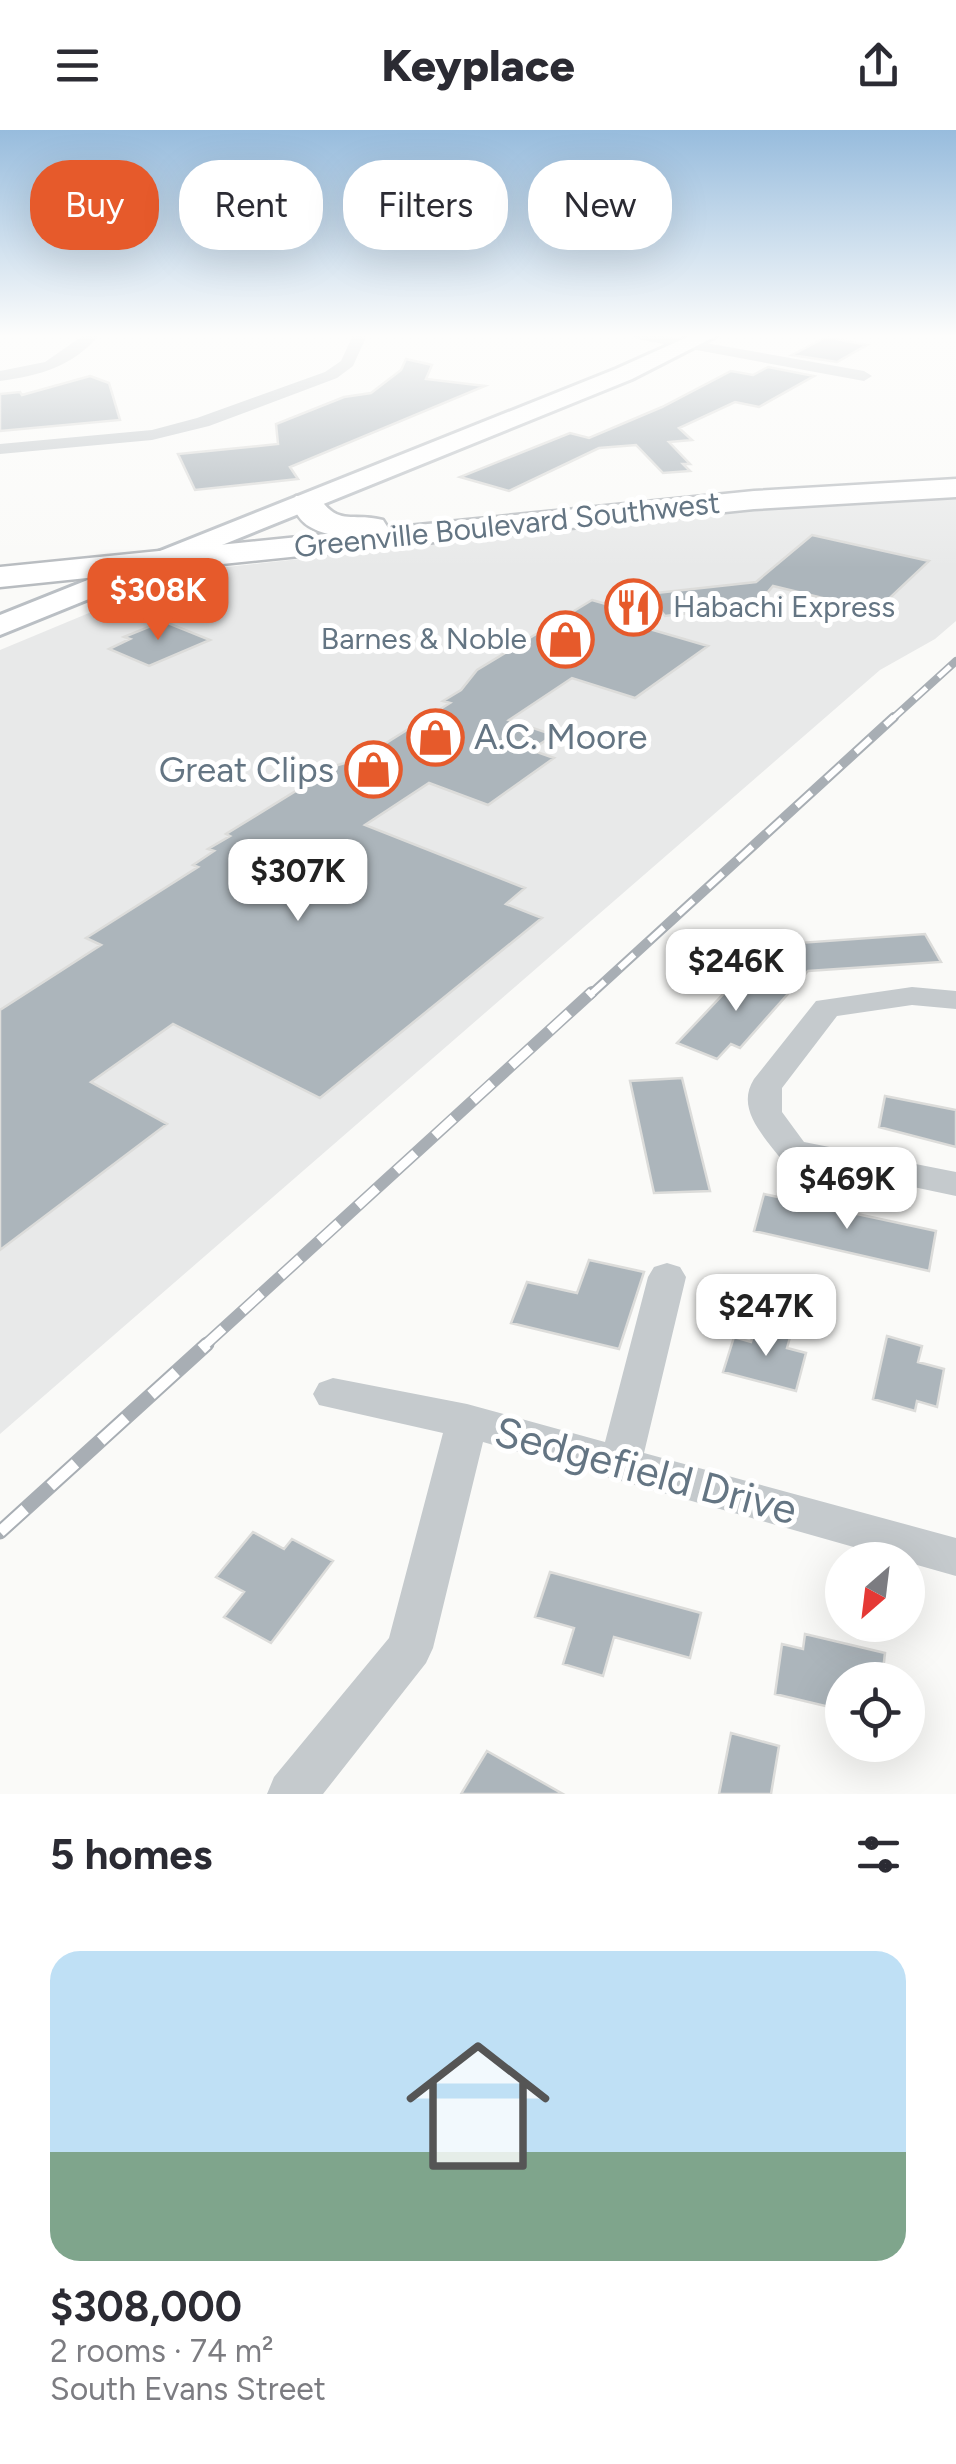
<!DOCTYPE html>
<html lang="en">
<head>
<meta charset="utf-8">
<style>
	:root { --surface:#fff; --page:#f2f2f3; --text:#2b2b33; --muted:#7c7c81; --line:#e1e1e2; --accent:#e65a2b }
	body { margin:0; font-family:Figtree,sans-serif; background:var(--page); color:var(--text); height:100vh; display:flex; flex-direction:column; font-size:38px; white-space:nowrap }
	* { box-sizing:border-box; margin:0 }
	p { font-size:32px; color:var(--muted) }
	.icon { flex:none; width:55px; height:55px; fill:none; stroke:currentColor; stroke-width:2; stroke-linecap:round; stroke-linejoin:round }
	.map { position:relative; height:1664px; overflow:hidden }
	.side { display:flex; flex-direction:column; background:var(--surface); flex:1 }
	.side>* { flex:none }
	.banner { position:absolute; left:30px; top:30px; width:898px; height:90px; display:flex; gap:20px }
	.needle { width:65px; rotate:208deg }
	.buttons { position:absolute; left:825px; top:1412px; display:grid; gap:20px }
	.buttons a { display:grid; place-items:center; width:100px; height:100px; border-radius:50%; background:var(--surface); box-shadow:0 10px 40px #0002; font-size:50px }
	.price { position:absolute; translate:-50% -85px; padding:0 22px; border-radius:20px; background:#fff; color:#222; font-size:32px; line-height:65px; filter:drop-shadow(0 2px 5px #0008) }
	.price::after { content:''; position:absolute; left:50%; top:60px; width:30px; height:22px; margin-left:-15px; background:inherit; clip-path:polygon(0 0,100% 0,50% 100%) }
	.price.current { background:var(--accent); color:#fff }
	ul { padding:0; list-style:none }
	li { display:grid; align-content:center; gap:20px; height:530px; padding:0 50px }
	li+li { border-top:2px solid var(--line) }
	li span { display:grid; place-items:center; height:310px; border-radius:30px; color:#555 }
	li>.icon { margin-inline-start:auto }
	span .icon { width:180px; height:180px; fill:#fffc; stroke-width:1 }
	li b { font-size:42px }
	h2 { display:flex; justify-content:space-between; align-items:center; height:120px; padding:0 50px; font-size:42px }
	.tag { padding:0 35px; border-radius:40px; background:var(--surface); box-shadow:0 10px 40px #0002; font-size:35px; line-height:90px }
	.tag.current { background:var(--accent); color:#fff }
	header { display:flex; justify-content:space-between; align-items:center; height:130px; padding:0 50px; background:var(--surface); font-size:45px; font-weight:800 }
	.map>svg:first-child { display:block }
	.built { fill:#e8e9e9 }
	.building { fill:#acb5bb; stroke:#dcdcda; stroke-width:2.5 }
	.lines { fill:none; stroke-linecap:round; stroke-linejoin:round }
	.secondary-casing { stroke:#babfc4; stroke-width:6 }
	.trunk-casing { stroke:#b8bcc0; stroke-width:5 }
	.minor { fill:#c5cacd; fill-rule:evenodd }
	.secondary { fill:#fff; fill-rule:evenodd }
	.trunk { fill:#fff; fill-rule:evenodd }
	.rail-far3-casing { stroke:#a8aeb4; stroke-width:8 }
	.rail-far2-casing { stroke:#a8aeb4; stroke-width:10 }
	.rail-far1-casing { stroke:#a8aeb4; stroke-width:12 }
	.rail-casing { stroke:#a8aeb4; stroke-width:15 }
	.rail-far3 { stroke:#fff; stroke-width:5; stroke-dasharray:16; stroke-linecap:butt }
	.rail-far2 { stroke:#fff; stroke-width:6; stroke-dasharray:20; stroke-linecap:butt }
	.rail-far1 { stroke:#fff; stroke-width:9; stroke-dasharray:26; stroke-linecap:butt }
	.rail { stroke:#fff; stroke-width:11; stroke-dasharray:34; stroke-linecap:butt }
	.labels { text-anchor:middle; stroke-width:10; stroke-linejoin:round; paint-order:stroke }
	.far-street-label { font-size:30px; fill:#647583; stroke:#fff }
	.far-poi-label { font-size:30px; fill:#647583; stroke:#fff; text-anchor:start }
	.poi-label { font-size:35px; fill:#647583; stroke:#fff; text-anchor:start }
	.near-street-label { font-size:42px; fill:#647583; stroke:#fff }
</style>
</head>
<body>
<header><svg class="icon" aria-label="menu" viewBox="0 0 24 24"><path d="M4 6h16M4 12h16M4 18h16"/></svg>Keyplace<svg class="icon" aria-label="share" viewBox="0 0 24 24"><path d="M12 15V3M7 8l5-5 5 5M5 13v7h14v-7"/></svg></header>
<div class="map">
<svg width="956" height="1664" viewBox="0 0 956 1664">
	<rect width="100%" height="100%" fill="#fafaf8"/>
	<!-- built -->
	<path class="built" d="M956,366V491L935,509L880,540L0,1304V520L190,441L759,378Z"/>
	<!-- building -->
	<path class="building" d="M826,207L867,215L837,232L792,225Z
		M406,229L432,235L426,249L485,256L290,337L298,349L195,360L178,324L278,314L276,294L344,267L371,263L401,240Z
		M768,237L814,246L759,277L735,272L679,298L692,310L669,312L690,334H683L690,341L663,343L636,315L599,318L509,361L460,347L570,303L589,308L662,277L731,241L753,245Z
		M90,246L109,253L120,290L0,301V264L20,262L22,265Z
		M812,405L929,431L876,481L773,456L757,475L665,486L647,464L756,452Z
		M592,470L651,487L622,491L708,516L635,568L572,548L509,590L554,605L531,620L554,628L488,675L429,653L365,695L525,758L506,774L542,788L320,968L173,894L91,952L167,994L0,1120V880L101,815L86,808L198,737L193,735L214,721L208,719L230,706L226,704L338,635L362,628L450,573L443,571L461,560L477,540Z
		M163,491L210,510L149,536L109,519L130,509L124,507Z
		M925,804L941,832L808,841L800,850L784,814Z
		M747,839L794,857L740,918L731,914L717,929L677,913Z
		M682,948L710,1061L654,1063L630,951Z
		M885,966L956,980V1017L879,997Z
		M764,1064L936,1101L929,1141L754,1101Z
		M589,1130L644,1142L619,1219L511,1193L527,1152L577,1163Z
		M756,1195L791,1204L787,1218L806,1223L796,1261L723,1242L734,1207L751,1212Z
		M887,1206L922,1216L918,1232L944,1239L937,1277L917,1271L915,1281L873,1269Z
		M253,1402L284,1419L292,1409L333,1431L271,1513L224,1487L244,1462L216,1447Z
		M550,1442L701,1483L690,1528L614,1507L603,1546L563,1534L574,1498L535,1487Z
		M805,1504L885,1523L882,1550H842V1580L775,1564L782,1514L803,1519Z
		M731,1603L779,1616L771,1664H719Z
		M487,1621L563,1664H461Z"/>
	<g class="lines">
		<defs>
			<path id="secondary" d="M692,205H718L632,249L0,505V485L616,239Z"/>
			<path id="trunk" d="M956,349V367L754,379L0,457V437L328,404C307,398 300,392 291,373L296,366H318C339,397 350,382 383,390L388,398L754,361Z"/>
		</defs>
		<!-- secondary casing -->
		<use href="#secondary" class="secondary-casing"/>
		<!-- trunk casing -->
		<use href="#trunk" class="trunk-casing"/>
		<!-- minor -->
		<path class="minor" d="M84,205H99C74,236 39,246 0,251V241L45,232Z
			M353,205H367L353,236L337,248L209,296L152,310L0,324V314L152,300L197,288L325,242L341,231Z
			M630,205H660L864,241L872,246L864,251L637,209Z
			M912,857L956,861V879L912,875L837,886L782,958V982L804,1012L956,1042V1066L781,1029C764,1006 735,979 754,949L816,871Z
			M667,1133L680,1137L686,1147L644,1323L956,1408V1446L483,1312L433,1518L426,1533L323,1664H267L274,1647L389,1508L443,1303L319,1275L313,1264L319,1253L333,1248L467,1274L605,1312L648,1147L654,1137Z"/>
		<!-- secondary -->
		<use href="#secondary" class="secondary"/>
		<!-- trunk -->
		<use href="#trunk" class="trunk"/>
		<defs>
			<path id="rail-far3" d="M891,590L956,531"/>
			<path id="rail-far2" d="M590,865L894,587"/>
			<path id="rail-far1" d="M204,1216L592,862"/>
			<path id="rail" d="M0,1402L207,1214"/>
		</defs>
		<!-- rail-far3 casing -->
		<use href="#rail-far3" class="rail-far3-casing"/>
		<!-- rail-far2 casing -->
		<use href="#rail-far2" class="rail-far2-casing"/>
		<!-- rail-far1 casing -->
		<use href="#rail-far1" class="rail-far1-casing"/>
		<!-- rail casing -->
		<use href="#rail" class="rail-casing"/>
		<!-- rail-far3 -->
		<use href="#rail-far3" class="rail-far3"/>
		<!-- rail-far2 -->
		<use href="#rail-far2" class="rail-far2"/>
		<!-- rail-far1 -->
		<use href="#rail-far1" class="rail-far1"/>
		<!-- rail -->
		<use href="#rail" class="rail"/>
	</g>
	<!-- sky -->
	<linearGradient id="sky" x2="0" y2="1"><stop stop-color="#97bcdd"/><stop offset="0.47" stop-color="#fdfdfc"/><stop offset="1" stop-color="#fdfdfc" stop-opacity="0"/></linearGradient>
	<rect width="956" height="438" fill="url(#sky)"/>
	<!-- icons -->
	<defs>
		<symbol id="restaurant-ring" viewBox="-11 -11 22 22"><circle r="9.5" fill="#fff" stroke="#e65a2b" stroke-width="1.5"/><path d="M-5-6h1v4h1v-4h1v4h1v-4h1v5L-1.5 .5V6h-2V.5L-5-1ZM5-6V6H3V1.5H1.5Q1.5-4 5-6Z" fill="#e65a2b"/></symbol>
		<symbol id="shop-ring" viewBox="-11 -11 22 22"><circle r="9.5" fill="#fff" stroke="#e65a2b" stroke-width="1.5"/><path d="M-5-2.5h2.3a2.7 3.5 0 0 1 5.4 0H5L5.5 6h-11ZM-1.5-2.5h3a1.5 2.3 0 0 0-3 0Z" fill="#e65a2b"/></symbol>
	</defs>
	<g fill-rule="evenodd">
		<use href="#restaurant-ring" x="602" y="446" width="63" height="63"/>
		<use href="#shop-ring" x="534" y="478" width="63" height="63"/>
		<use href="#shop-ring" x="404" y="576" width="63" height="63"/>
		<use href="#shop-ring" x="342" y="608" width="63" height="63"/>
	</g>
	<g class="labels">
		<!-- far-street labels -->
		<g class="far-street-label">
			<text transform="translate(507 395) rotate(-6)" y="10">Greenville Boulevard Southwest</text>
		</g>
		<!-- far-poi labels -->
		<g class="far-poi-label">
			<text x="673" y="487">Habachi Express</text>
			<text x="527" y="519" text-anchor="end">Barnes &amp; Noble</text>
		</g>
		<!-- poi labels -->
		<g class="poi-label">
			<text x="474" y="619">A.C. Moore</text>
			<text x="334" y="652" text-anchor="end">Great Clips</text>
		</g>
		<!-- near-street labels -->
		<g class="near-street-label">
			<text transform="translate(646 1340) rotate(15)" y="15">Sedgefield Drive</text>
		</g>
	</g>
</svg>
<div class="buttons">
<a><svg class="needle" viewBox="-14 -14 28 28"><path d="M0-13l5 13h-10z" fill="#e53935"/><path d="M0 13l5-13h-10z" fill="#7c7c81"/></svg></a>
<a><svg class="icon" aria-label="locate" viewBox="0 0 24 24"><circle cx="12" cy="12" r="6"/><path d="M12 2v4M12 18v4M2 12h4M18 12h4"/></svg></a>
</div>
<b class="price current" style="left:158px;top:513px">$308K</b>
<b class="price" style="left:298px;top:794px">$307K</b>
<b class="price" style="left:736px;top:884px">$246K</b>
<b class="price" style="left:847px;top:1102px">$469K</b>
<b class="price" style="left:766px;top:1229px">$247K</b>
<div class="banner">
<a class="tag current">Buy</a>
<a class="tag">Rent</a>
<a class="tag">Filters</a>
<a class="tag">New</a>
</div>
</div>
<section class="side">
<h2>5 homes<svg class="icon" aria-label="filters" viewBox="0 0 24 24"><path d="M4 7h16M4 17h16"/><circle cx="9" cy="7" r="2"/><circle cx="15" cy="17" r="2"/></svg></h2>
<ul>
<li><span style="background:linear-gradient(#bfe0f5 65%,#7fa58c 0)"><svg class="icon" aria-label="home" viewBox="0 0 24 24"><path d="M3 11l9-7 9 7M6 9v11h12V9"/></svg></span><div><b>$308,000</b><p>2 rooms · 74 m²</p><p>South Evans Street</p></div></li>
</ul>
</section>
</body>
</html>
